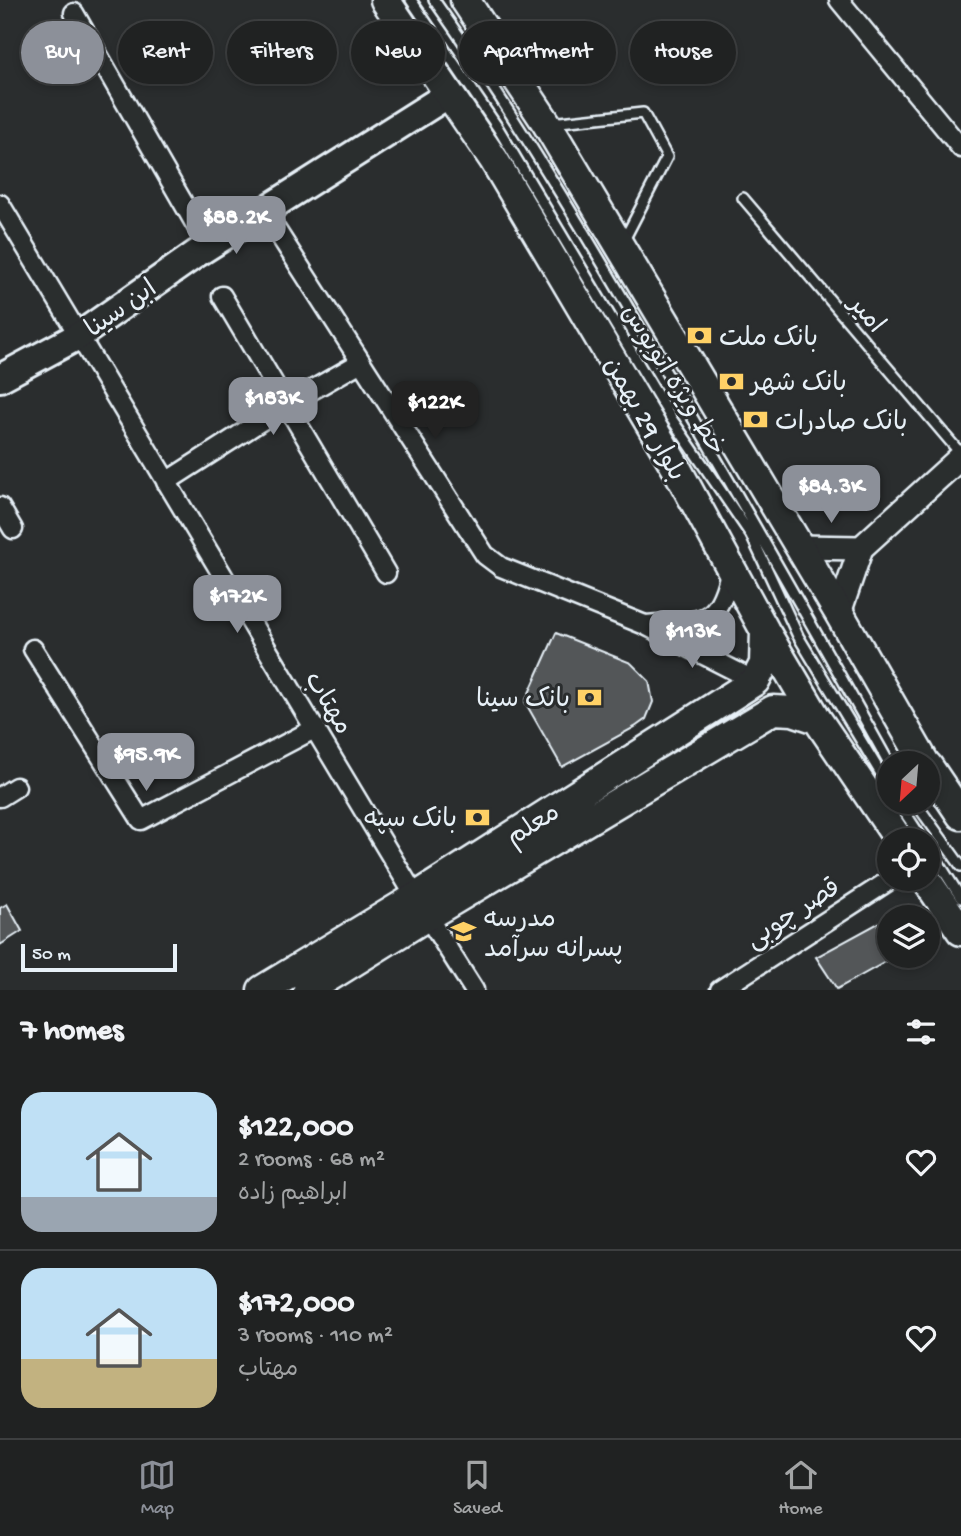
<!DOCTYPE html>
<html lang="en">
<head>
<meta charset="utf-8">
<style>
	:root { --surface:#202222; --page:#282a2a; --text:#f1f3f6; --muted:#a2a4a5; --line:#3d3f40; --accent:#8c9099 }
	body { margin:0; font-family:"Gochi Hand","Playpen Sans Arabic",sans-serif; background:var(--page); color:var(--text); height:100vh; display:flex; flex-direction:column; font-size:26px; white-space:nowrap }
	* { box-sizing:border-box; margin:0 }
	p { font-size:23px; color:var(--muted) }
	.icon { flex:none; width:38px; height:38px; fill:none; stroke:currentColor; stroke-width:2; stroke-linecap:round; stroke-linejoin:round }
	.map { position:relative; height:990px; overflow:hidden }
	.sheet { display:flex; flex-direction:column; background:var(--surface); flex:1 }
	.sheet>* { flex:none }
	.banner { position:absolute; left:21px; top:21px; width:920px; height:63px; display:flex; gap:14px }
	.needle { width:46px; rotate:206deg }
	.controls { position:absolute; left:877px; top:751px; display:grid; gap:14px }
	.controls a { display:grid; place-items:center; width:63px; height:63px; border-radius:50%; background:var(--surface); box-shadow:0 4px 10px #0003,0 0 0 2px var(--line); font-size:35px }
	.scale { position:absolute; left:21px; bottom:18px; width:156px; box-sizing:border-box; padding-left:7px; border:4px solid #e8f1f8; border-top:0; font-size:19px; line-height:24px; white-space:nowrap; color:#e8f1f8; -webkit-text-stroke:5px #2a2d2e; paint-order:stroke }
	.price { position:absolute; translate:-50% -60px; padding:0 16px; border-radius:14px; background:var(--accent); color:#fff; font-size:23px; line-height:46px; filter:drop-shadow(0 2px 4px #0008) }
	.price::after { content:''; position:absolute; left:50%; top:42px; width:21px; height:16px; margin-left:-10px; background:inherit; clip-path:polygon(0 0,100% 0,50% 100%) }
	.price.active { background:#222; color:#fff }
	ul { padding:0; list-style:none }
	li { display:flex; align-items:center; gap:21px; height:175px; padding:0 21px }
	li+li { border-top:2px solid var(--line) }
	li span { display:grid; place-items:center; flex:none; width:196px; height:140px; border-radius:21px; color:#555 }
	li>.icon { margin-inline-start:auto }
	span .icon { width:84px; height:84px; fill:#fffc; stroke-width:1 }
	li b { font-size:30px }
	h2 { display:flex; justify-content:space-between; align-items:center; height:84px; padding:0 21px; font-size:30px }
	.chip { padding:0 24px; border-radius:32px; background:var(--surface); box-shadow:0 4px 10px #0003,0 0 0 2px var(--line); font-size:24px; line-height:63px }
	.chip.active { background:var(--accent); color:#fff }
	.tabs { display:flex; justify-content:space-around; align-items:center; height:98px; border-top:2px solid var(--line); background:var(--surface); font-size:19px; color:var(--muted) }
	.tabs a { display:grid; justify-items:center; gap:4px }
	.tabs .active { color:var(--accent) }
	.map>svg:first-child { display:block }
	.building { fill:#535759; stroke:#e8f1f8; stroke-width:2 }
	.lines { fill:none; stroke-linecap:round; stroke-linejoin:round }
	.service-casing { stroke:#e8f1f8; stroke-width:14 }
	.minor-casing { stroke:#e8f1f8; stroke-width:23 }
	.tertiary-casing { stroke:#e8f1f8; stroke-width:28 }
	.secondary-casing { stroke:#e8f1f8; stroke-width:32 }
	.primary-casing { stroke:#e8f1f8; stroke-width:33 }
	.service { stroke:#2a2d2e; stroke-width:9 }
	.minor { stroke:#2a2d2e; stroke-width:18 }
	.tertiary { stroke:#2a2d2e; stroke-width:23 }
	.secondary { stroke:#2a2d2e; stroke-width:26 }
	.primary { stroke:#2a2d2e; stroke-width:28 }
	.labels { text-anchor:middle; stroke-width:6; stroke-linejoin:round; paint-order:stroke }
	.street-label { font-size:26px; fill:#e8f1f8; stroke:#2a2d2e }
	.poi-label { font-size:26px; fill:#e8f1f8; stroke:#2a2d2e; text-anchor:start }
</style>
</head>
<body>
<div class="map">
<svg width="961" height="990" viewBox="0 0 961 990">
	<rect width="100%" height="100%" fill="#2a2d2e"/>
	<filter id="ink" filterUnits="userSpaceOnUse"><feTurbulence type="fractalNoise" baseFrequency=".0143" numOctaves="2"/><feDisplacementMap in="SourceGraphic" scale="14" xChannelSelector="R" yChannelSelector="G"/><feConvolveMatrix kernelMatrix="1 2 1 2 8 2 1 2 1" color-interpolation-filters="sRGB"/></filter>
	<g filter="url(#ink)">
		<!-- building -->
		<path class="building" d="M556,633L631,663L649,681L653,702L646,719L635,727L562,767L525,702Z
			M7,904L22,931L0,945V908Z
			M906,908L912,917H889V956H896L837,989L816,957Z"/>
		<g class="lines">
			<defs>
				<path id="service" d="M411,0L498,128L671,418L751,535L798,636L889,787
					M434,0C513,112 584,231 653,350C733,487 812,624 889,763
					M551,123L643,113L667,157L623,242
					M743,198L961,454
					M898,802L923,840
					M915,802L961,866
					M928,846L961,898"/>
				<path id="minor" d="M839,0L961,148
					M74,13L208,246
					M0,204L427,916L474,990
					M264,211L485,555L501,567L645,625L755,681
					M222,296L386,573
					M166,482L286,405L361,362
					M0,507L13,529
					M645,625C700,620 718,630 731,568
					M33,649L141,820L316,728
					M0,797L16,787
					M720,990L893,878"/>
				<path id="tertiary" d="M799,547L861,548
					M839,613L861,548L961,457"/>
				<path id="secondary" d="M0,378L80,335L196,254L449,94"/>
				<path id="primary" d="M385,0L494,160L678,471L765,631L817,719L899,840
					M465,0L547,124L839,613L925,763
					M928,766L961,815
					M925,878L961,931
					M262,990L416,897L755,681L764,664L765,631
					M308,990L427,916L773,710L793,711L817,719"/>
			</defs>
			<!-- service casing -->
			<use href="#service" class="service-casing"/>
			<!-- minor casing -->
			<use href="#minor" class="minor-casing"/>
			<!-- tertiary casing -->
			<use href="#tertiary" class="tertiary-casing"/>
			<!-- secondary casing -->
			<use href="#secondary" class="secondary-casing"/>
			<!-- primary casing -->
			<use href="#primary" class="primary-casing"/>
			<!-- service -->
			<use href="#service" class="service"/>
			<!-- minor -->
			<use href="#minor" class="minor"/>
			<!-- tertiary -->
			<use href="#tertiary" class="tertiary"/>
			<!-- secondary -->
			<use href="#secondary" class="secondary"/>
			<!-- primary -->
			<use href="#primary" class="primary"/>
		</g>
	</g>
	<!-- icons -->
	<defs>
		<symbol id="bank-bare" viewBox="-9 -9 18 18"><path d="M-6-4H6V4H-6ZM0-2.3a2.3 2.3 0 1 0 0 4.6a2.3 2.3 0 1 0 0-4.6Z" fill="#ffd166" stroke="#2a2d2e" stroke-width="2.5" paint-order="stroke"/></symbol>
		<symbol id="school-bare" viewBox="-9 -9 18 18"><path d="M0-5L7-2L0 1L-7-2ZM-4 1L0 2.5L4 1V4Q0 6-4 4Z" fill="#ffd166" stroke="#2a2d2e" stroke-width="2.5" paint-order="stroke"/></symbol>
	</defs>
	<g fill-rule="evenodd">
		<use href="#bank-bare" x="682" y="318" width="35" height="35"/>
		<use href="#bank-bare" x="714" y="364" width="35" height="35"/>
		<use href="#bank-bare" x="738" y="402" width="35" height="35"/>
		<use href="#bank-bare" x="572" y="680" width="35" height="35"/>
		<use href="#bank-bare" x="460" y="800" width="35" height="35"/>
		<use href="#school-bare" x="446" y="914" width="35" height="35"/>
	</g>
	<g class="labels">
		<!-- street labels -->
		<g class="street-label">
			<text transform="translate(120 307) rotate(-35)" y="9">ابن سینا</text>
			<text transform="translate(868 313) rotate(50)" y="9">امیر</text>
			<text transform="translate(675 379) rotate(58)" y="9">خط ویژه اتوبوس</text>
			<text transform="translate(646 418) rotate(60)" y="9">بلوار 29 بهمن</text>
			<text transform="translate(330 702) rotate(59)" y="9">مهتاب</text>
			<text transform="translate(532 823) rotate(-32)" y="9">معلم</text>
			<text transform="translate(792 912) rotate(-33)" y="9">قصر چوبی</text>
		</g>
		<!-- poi labels -->
		<g class="poi-label">
			<text x="719" y="345">بانک ملت</text>
			<text x="751" y="390">بانک شهر</text>
			<text x="775" y="429">بانک صادرات</text>
			<text x="570" y="706" text-anchor="end">بانک سینا</text>
			<text x="457" y="826" text-anchor="end">بانک سپه</text>
			<text x="484" y="926">مدرسه<tspan x="484" dy="30">پسرانه سرآمد</tspan></text>
		</g>
	</g>
</svg>
<div class="controls">
<a><svg class="needle" viewBox="-14 -14 28 28"><path d="M0-13l5 13h-10z" fill="#e53935"/><path d="M0 13l5-13h-10z" fill="#a2a4a5"/></svg></a>
<a><svg class="icon" aria-label="locate" viewBox="0 0 24 24"><circle cx="12" cy="12" r="6"/><path d="M12 2v4M12 18v4M2 12h4M18 12h4"/></svg></a>
<a><svg class="icon" aria-label="layers" viewBox="0 0 24 24"><path d="M12 4l9 5-9 5-9-5zM3 14l9 5 9-5"/></svg></a>
</div>
<div class="scale">50 m</div>
<b class="price" style="left:236px;top:256px">$88.2K</b>
<b class="price" style="left:273px;top:437px">$183K</b>
<b class="price active" style="left:435px;top:441px">$122K</b>
<b class="price" style="left:831px;top:525px">$84.3K</b>
<b class="price" style="left:237px;top:635px">$172K</b>
<b class="price" style="left:692px;top:670px">$113K</b>
<b class="price" style="left:146px;top:793px">$95.9K</b>
<div class="banner">
<a class="chip active">Buy</a>
<a class="chip">Rent</a>
<a class="chip">Filters</a>
<a class="chip">New</a>
<a class="chip">Apartment</a>
<a class="chip">House</a>
</div>
</div>
<section class="sheet">
<h2>7 homes<svg class="icon" aria-label="filters" viewBox="0 0 24 24"><path d="M4 7h16M4 17h16"/><circle cx="9" cy="7" r="2"/><circle cx="15" cy="17" r="2"/></svg></h2>
<ul>
<li><span style="background:linear-gradient(#bfe0f5 75%,#9aa5b1 0)"><svg class="icon" aria-label="home" viewBox="0 0 24 24"><path d="M3 11l9-7 9 7M6 9v11h12V9"/></svg></span><div><b>$122,000</b><p>2 rooms · 68 m²</p><p>ابراهیم زاده</p></div><svg class="icon" aria-label="heart" viewBox="0 0 24 24"><path d="M12 20l-8-8c-3-5 5-10 8-4 3-6 11-1 8 4z"/></svg></li>
<li><span style="background:linear-gradient(#bfe0f5 65%,#c2b280 0)"><svg class="icon" aria-label="home" viewBox="0 0 24 24"><path d="M3 11l9-7 9 7M6 9v11h12V9"/></svg></span><div><b>$172,000</b><p>3 rooms · 110 m²</p><p>مهتاب</p></div><svg class="icon" aria-label="heart" viewBox="0 0 24 24"><path d="M12 20l-8-8c-3-5 5-10 8-4 3-6 11-1 8 4z"/></svg></li>
</ul>
</section>
<nav class="tabs">
<a class="active"><svg class="icon" aria-label="map" viewBox="0 0 24 24"><path d="M3 6l6-2 6 2 6-2v14l-6 2-6-2-6 2zM9 4v14M15 6v14"/></svg>Map</a>
<a><svg class="icon" aria-label="saved" viewBox="0 0 24 24"><path d="M7 4h10v16l-5-4-5 4z"/></svg>Saved</a>
<a><svg class="icon" aria-label="home" viewBox="0 0 24 24"><path d="M3 11l9-7 9 7M6 9v11h12V9"/></svg>Home</a>
</nav>
</body>
</html>
